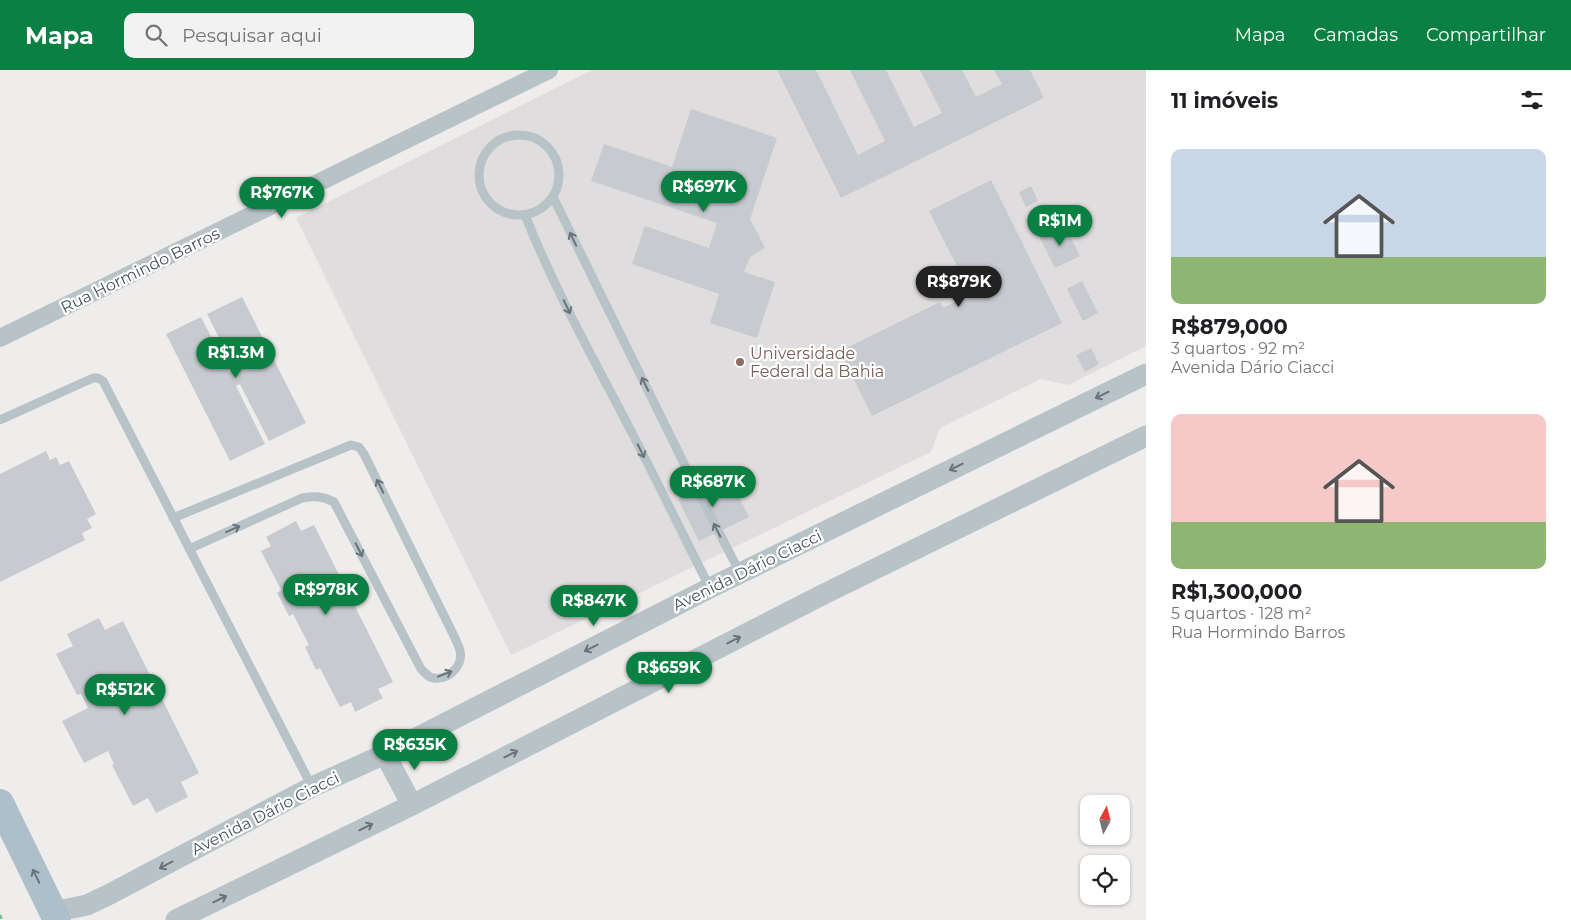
<!DOCTYPE html>
<html lang="pt">
<head>
<meta charset="utf-8">
<style>
	:root { --surface:#fff; --page:#f2f2f2; --text:#202124; --muted:#757577; --accent:#0b8043 }
	body { margin:0; font-family:Montserrat,sans-serif; background:var(--page); color:var(--text); height:100vh; display:flex; flex-direction:column; font-size:19px; white-space:nowrap }
	* { box-sizing:border-box; margin:0 }
	p { font-size:16px; color:var(--muted) }
	.icon { flex:none; width:28px; height:28px; fill:none; stroke:currentColor; stroke-width:2; stroke-linecap:round; stroke-linejoin:round }
	.map { position:relative; flex:1; overflow:hidden }
	.panel { display:flex; flex-direction:column; background:var(--surface); width:425px }
	.panel>* { flex:none }
	.needle { width:32px; rotate:7deg }
	.buttons { position:absolute; left:1080px; top:725px; display:grid; gap:10px }
	.buttons a { display:grid; place-items:center; width:50px; height:50px; border-radius:10px; background:var(--surface); box-shadow:0 1px 4px #0004; font-size:25px }
	.price { position:absolute; translate:-50% -42px; padding:0 11px; border-radius:18px; background:var(--accent); color:#fff; font-size:16px; line-height:32px; filter:drop-shadow(0 1px 2px #0008) }
	.price::after { content:''; position:absolute; left:50%; top:30px; width:15px; height:11px; margin-left:-8px; background:inherit; clip-path:polygon(0 0,100% 0,50% 100%) }
	.price.active { background:#222; color:#fff }
	ul { padding:0; list-style:none }
	li { display:grid; align-content:center; gap:10px; height:265px; padding:0 25px }
	li span { display:grid; place-items:center; height:155px; border-radius:10px; color:#555 }
	li>.icon { margin-inline-start:auto }
	span .icon { width:90px; height:90px; fill:#fffc; stroke-width:1 }
	li b { font-size:21px }
	h2 { display:flex; justify-content:space-between; align-items:center; height:60px; padding:0 25px; font-size:21px }
	header { display:flex; align-items:center; gap:30px; box-sizing:border-box; height:70px; padding:0 25px; background:var(--accent); color:#fff }
	header strong { font-size:24px }
	nav { display:flex; gap:28px; margin-inline-start:auto; font-size:18px }
	.search { width:350px; height:45px; background:var(--page); display:flex; align-items:center; gap:12px; box-sizing:border-box; padding:0 18px; border-radius:10px; color:var(--muted); font-size:19px }
	main { display:flex; flex:1; min-height:0 }
	.map>svg:first-child { display:block }
	.education { fill:#e0ddde }
	.building { fill:#c7cacf }
	.lines { fill:none; stroke-linecap:round; stroke-linejoin:round }
	.path { stroke:#77c692; stroke-width:3; stroke-dasharray:4 2.5; stroke-linecap:butt }
	.service { stroke:#b8c3c8; stroke-width:9 }
	.minor { stroke:#b8c3c8; stroke-width:18 }
	.tertiary { stroke:#b8c3c8; stroke-width:21 }
	.primary { stroke:#adc0ca; stroke-width:28 }
	.oneway { stroke:#68747a }
	.oneway2 { stroke:#65737a }
	.education-dot { fill:#8d6e63; stroke:#fff; stroke-width:2 }
	.labels { text-anchor:middle; stroke-width:4.5; stroke-linejoin:round; paint-order:stroke }
	.street-label { font-size:16px; fill:#465258; stroke:#fff }
	.education-label { font-size:16px; fill:#785e54; stroke:#fff; text-anchor:start }
</style>
</head>
<body>
<header>
<strong>Mapa</strong>
<div class="search"><svg class="icon" aria-label="search" viewBox="0 0 24 24"><circle cx="10" cy="10" r="6"/><path d="M15 15l6 6"/></svg>Pesquisar aqui</div>
<nav><a>Mapa</a><a>Camadas</a><a>Compartilhar</a></nav>
</header>
<main>
<div class="map">
<svg width="1146" height="850" viewBox="0 0 1146 850">
	<rect width="100%" height="100%" fill="#efecec"/>
	<!-- education -->
	<path class="education" d="M592,0H1146V276L1068,315L1041,309L940,358L931,382L511,585L296,148Z"/>
	<!-- building -->
	<path class="building" d="M777,0H816L858,85L885,71L850,0H886L914,57L942,43L920,0H962L976,27L1002,14L994,0H1030L1044,28L841,128Z
		M691,39L777,68L750,149L765,178L750,187L744,202L775,212L757,268L710,253L719,224L632,194L645,156L709,178L717,153L591,111L604,74L672,97Z
		M991,110L1062,253L872,346L840,281L940,232L943,238L971,224L929,141Z
		M1031,116L1038,131L1026,137L1019,122Z
		M1065,156L1080,186L1055,198L1040,168Z
		M1082,211L1098,243L1083,251L1067,219Z
		M242,227L306,353L269,371L240,314L236,316L265,374L230,391L166,264L201,247L229,302L235,299L207,244Z
		M1091,278L1099,294L1085,302L1076,285Z
		M46,381L50,390L56,387L60,395L69,391L96,444L87,449L92,458L82,463L85,470L0,512V404Z
		M727,404L749,447L699,471L678,429Z
		M296,451L301,461L314,455L393,612L378,619L383,628L355,642L351,632L340,637L320,598L316,600L305,577L309,575L293,544L289,546L277,523L281,520L261,481L271,476L266,467Z
		M357,506L364,520L356,523L349,510Z
		M99,548L105,560L123,551L199,703L181,712L188,727L156,743L148,728L133,736L112,695L114,694L108,681L84,693L62,651L88,638L81,624L77,625L56,584L73,576L67,564Z"/>
	<g class="lines">
		<!-- path -->
		<path class="path" d="M0,845L2,850"/>
		<!-- service -->
		<path class="service" d="M479 105a40 40 0 1 1 80 0a40 40 0 1 1-80 0Z
			M553,127L690,406L740,503
			M525,145C554,218 593,288 630,359C657,411 683,465 710,518
			M0,350L93,308H98L103,311L312,717
			M173,448L351,375L359,377L364,384L456,570C457,574 460,578 460,581C464,597 445,613 430,607C427,605 423,601 421,599L334,432C323,426 315,426 302,428L189,479"/>
		<!-- minor -->
		<path class="minor" d="M0,268L549,0"/>
		<!-- tertiary -->
		<path class="tertiary" d="M385,684L412,735
			M53,842L87,835L110,824L312,717L385,684L710,518L1146,304
			M176,850L412,735L824,524L1146,366"/>
		<!-- primary -->
		<path class="primary" d="M0,733L57,850"/>
	</g>
	<!-- one-way arrows -->
	<defs><path id="oneway-shaft" d="M-6 0H5M1.5-3L5.5 0L1.5 3" fill="none" stroke-width="1.6" stroke-linecap="round" stroke-linejoin="round" transform="scale(1.25)"/></defs>
	<g class="oneway">
		<use href="#oneway-shaft" transform="translate(573 169) rotate(-116)"/>
		<use href="#oneway-shaft" transform="translate(567 237) rotate(64)"/>
		<use href="#oneway-shaft" transform="translate(645 314) rotate(-116)"/>
		<use href="#oneway-shaft" transform="translate(1102 325) rotate(154)"/>
		<use href="#oneway-shaft" transform="translate(641 381) rotate(64)"/>
		<use href="#oneway-shaft" transform="translate(956 397) rotate(154)"/>
		<use href="#oneway-shaft" transform="translate(380 416) rotate(-116)"/>
		<use href="#oneway-shaft" transform="translate(233 459) rotate(-24)"/>
		<use href="#oneway-shaft" transform="translate(717 460) rotate(-117)"/>
		<use href="#oneway-shaft" transform="translate(359 480) rotate(63)"/>
		<use href="#oneway-shaft" transform="translate(734 570) rotate(-27)"/>
		<use href="#oneway-shaft" transform="translate(591 578) rotate(153)"/>
		<use href="#oneway-shaft" transform="translate(445 604) rotate(-21)"/>
		<use href="#oneway-shaft" transform="translate(511 684) rotate(-27)"/>
		<use href="#oneway-shaft" transform="translate(366 757) rotate(-26)"/>
		<use href="#oneway-shaft" transform="translate(166 795) rotate(152)"/>
		<use href="#oneway-shaft" transform="translate(220 829) rotate(-26)"/>
	</g>
	<use class="oneway2" href="#oneway-shaft" transform="translate(36 806) rotate(-116)"/>
	<!-- markers -->
	<circle class="education-dot" cx="740" cy="292" r="5"/>
	<g class="labels">
		<!-- street labels -->
		<g class="street-label">
			<text transform="translate(140 200) rotate(-26)" y="6">Rua Hormindo Barros</text>
			<text transform="translate(747 500) rotate(-26)" y="6">Avenida Dário Ciacci</text>
			<text transform="translate(265 743) rotate(-27)" y="6">Avenida Dário Ciacci</text>
		</g>
		<!-- education labels -->
		<g class="education-label">
			<text x="750" y="289">Universidade<tspan x="750" dy="18">Federal da Bahia</tspan></text>
		</g>
	</g>
</svg>
<div class="buttons">
<a><svg class="needle" viewBox="-14 -14 28 28"><path d="M0-13l5 13h-10z" fill="#e53935"/><path d="M0 13l5-13h-10z" fill="#757577"/></svg></a>
<a><svg class="icon" aria-label="locate" viewBox="0 0 24 24"><circle cx="12" cy="12" r="6"/><path d="M12 2v4M12 18v4M2 12h4M18 12h4"/></svg></a>
</div>
<b class="price" style="left:704px;top:143px">R$697K</b>
<b class="price" style="left:282px;top:149px">R$767K</b>
<b class="price" style="left:1060px;top:177px">R$1M</b>
<b class="price active" style="left:959px;top:238px">R$879K</b>
<b class="price" style="left:236px;top:309px">R$1.3M</b>
<b class="price" style="left:713px;top:438px">R$687K</b>
<b class="price" style="left:326px;top:546px">R$978K</b>
<b class="price" style="left:594px;top:557px">R$847K</b>
<b class="price" style="left:669px;top:624px">R$659K</b>
<b class="price" style="left:125px;top:646px">R$512K</b>
<b class="price" style="left:415px;top:701px">R$635K</b>
</div>
<section class="panel">
<h2>11 imóveis<svg class="icon" aria-label="filters" viewBox="0 0 24 24"><path d="M4 7h16M4 17h16"/><circle cx="9" cy="7" r="2"/><circle cx="15" cy="17" r="2"/></svg></h2>
<ul>
<li><span style="background:linear-gradient(#c9d6e8 70%,#8fb573 0)"><svg class="icon" aria-label="home" viewBox="0 0 24 24"><path d="M3 11l9-7 9 7M6 9v11h12V9"/></svg></span><div><b>R$879,000</b><p>3 quartos · 92 m²</p><p>Avenida Dário Ciacci</p></div></li>
<li><span style="background:linear-gradient(#f6c9c9 70%,#8fb573 0)"><svg class="icon" aria-label="home" viewBox="0 0 24 24"><path d="M3 11l9-7 9 7M6 9v11h12V9"/></svg></span><div><b>R$1,300,000</b><p>5 quartos · 128 m²</p><p>Rua Hormindo Barros</p></div></li>
</ul>
</section>
</main>
</body>
</html>
